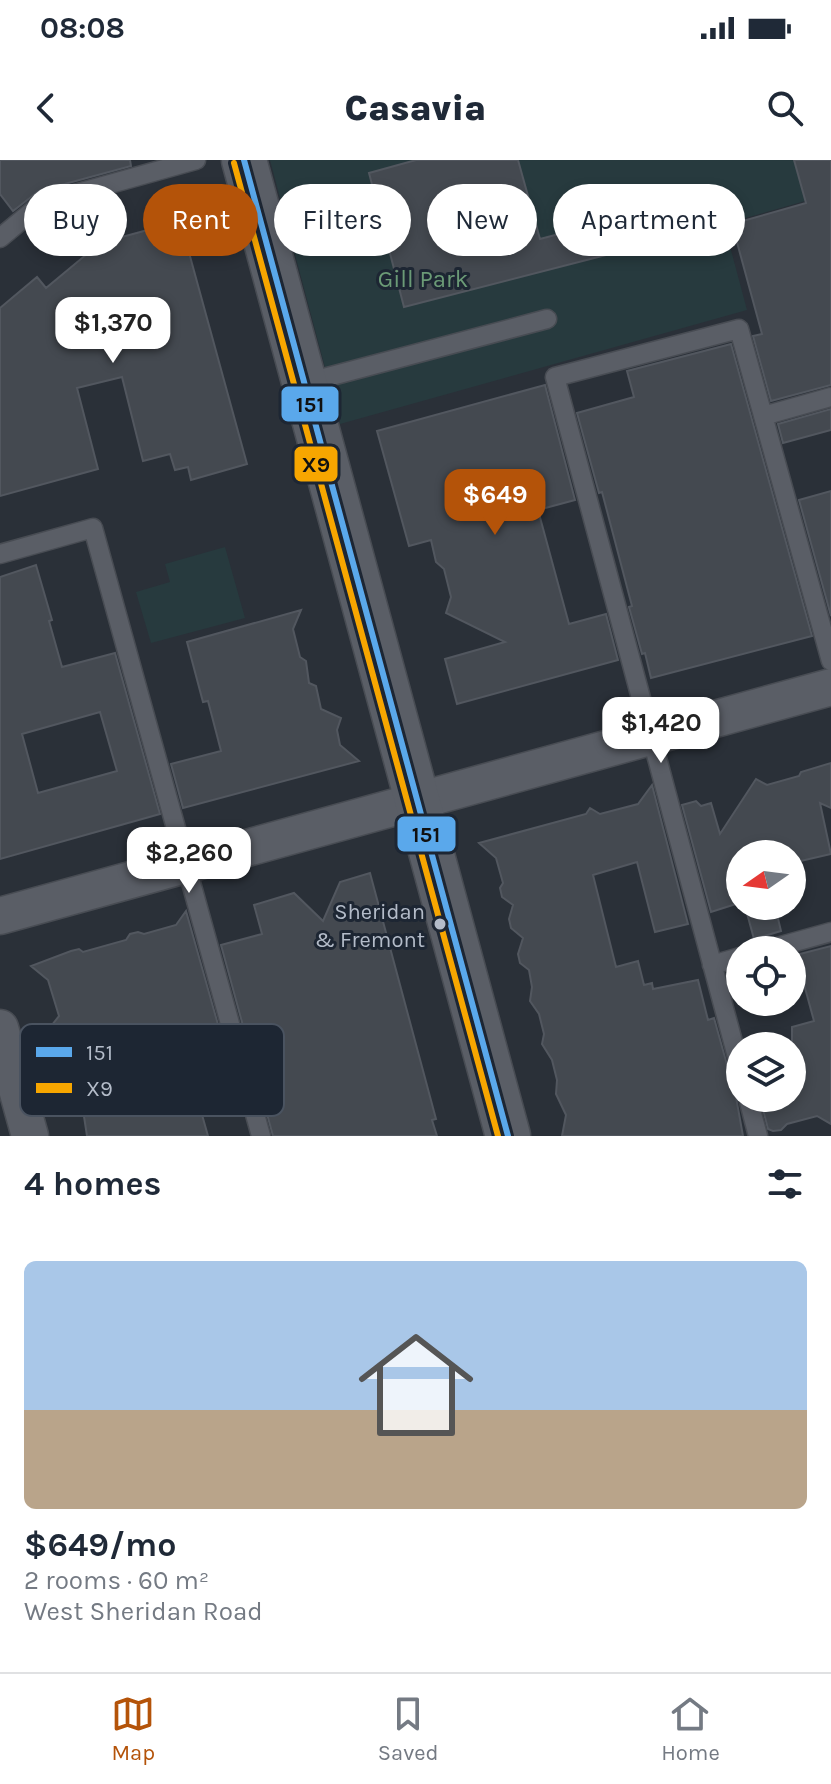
<!DOCTYPE html>
<html lang="en">
<head>
<meta charset="utf-8">
<style>
	:root { --surface:#fff; --page:#f6f6f7; --text:#1f2937; --muted:#747a83; --line:#e0e1e3; --accent:#b45309 }
	body { margin:0; font-family:Karla,sans-serif; background:var(--page); color:var(--text); height:100vh; display:flex; flex-direction:column; font-size:30px; white-space:nowrap }
	* { box-sizing:border-box; margin:0 }
	p { font-size:26px; color:var(--muted) }
	.icon { flex:none; width:44px; height:44px; fill:none; stroke:currentColor; stroke-width:2; stroke-linecap:round; stroke-linejoin:round }
	.map { position:relative; height:976px; overflow:hidden }
	.drawer { display:flex; flex-direction:column; background:var(--surface); flex:1 }
	.drawer>* { flex:none }
	.banner { position:absolute; left:24px; top:24px; width:784px; height:72px; display:flex; gap:16px }
	.needle { width:52px; rotate:256deg }
	.fabs { position:absolute; left:726px; top:680px; display:grid; gap:16px }
	.fabs a { display:grid; place-items:center; width:80px; height:80px; border-radius:50%; background:var(--surface); box-shadow:0 4px 12px #0003; font-size:40px }
	.price { position:absolute; translate:-50% -68px; padding:0 18px; border-radius:16px; background:#fff; color:#222; font-size:26px; line-height:52px; filter:drop-shadow(0 2px 4px #0008) }
	.price::after { content:''; position:absolute; left:50%; top:48px; width:24px; height:18px; margin-left:-12px; background:inherit; clip-path:polygon(0 0,100% 0,50% 100%) }
	.price.current { background:var(--accent); color:#fff }
	ul { padding:0; list-style:none }
	li { display:grid; align-content:center; gap:16px; height:424px; padding:0 24px }
	li span { display:grid; place-items:center; height:248px; border-radius:12px; color:#555 }
	li>.icon { margin-inline-start:auto }
	span .icon { width:144px; height:144px; fill:#fffc; stroke-width:1 }
	li b { font-size:34px }
	h2 { display:flex; justify-content:space-between; align-items:center; height:96px; padding:0 24px; font-size:34px }
	.pill { padding:0 28px; border-radius:36px; background:var(--surface); box-shadow:0 4px 12px #0003; font-size:28px; line-height:72px }
	.pill.current { background:var(--accent); color:#fff }
	.status { display:flex; justify-content:space-between; align-items:center; height:56px; padding:0 40px; background:var(--surface); direction:ltr }
	.status svg { height:22px; fill:currentColor }
	header { display:flex; justify-content:space-between; align-items:center; height:104px; padding:0 24px; background:var(--surface); font-size:36px; font-weight:800 }
	.menu { display:flex; justify-content:space-around; align-items:center; height:112px; border-top:2px solid var(--line); background:var(--surface); font-size:22px; color:var(--muted) }
	.menu a { display:grid; justify-items:center; gap:4px }
	.menu .current { color:var(--accent) }
	.map>svg:first-child { display:block }
	.green { fill:#273a3e }
	.building { fill:#444950; stroke:#52575f; stroke-width:2; fill-rule:evenodd }
	.lines { fill:none; stroke-linecap:round; stroke-linejoin:round }
	.service-casing { stroke:#484c53; stroke-width:21 }
	.minor-casing { stroke:#484c53; stroke-width:39 }
	.tertiary-casing { stroke:#484c53; stroke-width:47 }
	.service { stroke:#5a5e66; stroke-width:18 }
	.minor { stroke:#5a5e66; stroke-width:36 }
	.tertiary { stroke:#5a5e66; stroke-width:44 }
	.bus-1-casing { stroke:#1d2633; stroke-width:12 }
	.bus-2-casing { stroke:#1d2633; stroke-width:12 }
	.bus-1 { stroke:#5aa8eb; stroke-width:6 }
	.bus-2 { stroke:#f7a600; stroke-width:6 }
	.bus-dot { fill:#b4bcc9; stroke:#1d2633; stroke-width:3 }
	.labels { text-anchor:middle; stroke-width:6; stroke-linejoin:round; paint-order:stroke }
	.bus-label { font-size:22px; fill:#b4bcc9; stroke:#1d2633; text-anchor:end }
	.park-label { font-size:24px; fill:#6b9a76; stroke:#1d2633 }
	.key { fill:#1d2633; stroke:#4a5360; stroke-width:2 }
	.key-label { font-size:22px; fill:#b4bcc9 }
	.line-badge { stroke:#1d2633; stroke-width:3 }
	.pale-badge-label { font-size:22px; text-anchor:middle; font-weight:bold; fill:#111 }
</style>
</head>
<body>
<div class="status"><b>08:08</b><svg viewBox="0 0 49 12"><path d="M0 12V9h3v3zM5 12V6h3v6zM10 12V3h3v9zM15 12V0h3v12zM26 1h20v11H26zM47 4h2v5h-2z"/></svg></div>
<header><svg class="icon" aria-label="back" viewBox="0 0 24 24"><path d="M15 5l-7 7 7 7"/></svg>Casavia<svg class="icon" aria-label="search" viewBox="0 0 24 24"><circle cx="10" cy="10" r="6"/><path d="M15 15l6 6"/></svg></header>
<div class="map">
<svg width="831" height="976" viewBox="0 0 831 976">
	<rect width="100%" height="100%" fill="#2a3038"/>
	<!-- green -->
	<path class="green" d="M270,0H794L805,41L724,64L747,150L340,264Z
		M225,387L245,458L151,483L136,432L170,422L165,404Z"/>
	<!-- building -->
	<path class="building" d="M0,0H130L131,6L39,31L13,51L0,34Z
		M416,0H518L540,79L597,64L606,95L404,147L369,13Z
		M794,0H831V225L771,241L753,176L762,174L732,64L806,43Z
		M155,68L160,85L185,78L247,304L191,320L188,307L175,310L170,294L143,301L122,217L77,228L98,309L0,336V148L37,117L46,128L87,94L85,87Z
		M731,184L812,476L651,518L645,493L642,494L629,447L632,446L602,332L599,333L577,253L634,237L627,211Z
		M545,225L575,340L538,350L569,464L606,454L618,500L457,544L445,499L505,482L446,453L451,437L444,409L436,402L431,380L409,386L377,271Z
		M831,249V270L783,283L778,264Z
		M831,331V456L799,340Z
		M36,405L52,460L49,461L62,507L115,493L160,654L0,699V417ZM100,552L117,611L38,633L22,574Z
		M301,450L293,469L300,497L306,501L309,523L316,526L321,549L341,558L337,570L340,585L359,601L183,648L171,604L221,591L208,541L203,542L187,482Z
		M831,603V648L820,643L831,694L792,703V694H740L733,722L739,743L711,752L682,645L696,641L701,646L711,643L720,674L756,619L767,625L799,616L801,612Z
		M652,625L688,764L655,772L637,702L593,715L616,807L638,801L644,825L652,823L653,829L698,820L708,860L714,858L736,937L743,976H562L566,955L556,934L557,920L552,900L542,884L544,874L539,854L530,841L532,827L529,810L520,803L518,794L523,778L511,768L509,759L513,745L502,737L500,728L503,723L496,698L479,683L586,654L590,648L600,654L638,644Z
		M370,713L436,959L432,960L437,976H273L221,785L262,774L254,745L294,733L323,761L340,722Z
		M745,746H775L781,771L754,779Z
		M186,751L228,900L190,912L208,976H87L83,950L93,935L66,922L73,914L62,871L52,865L59,856L48,820L31,806L71,791L79,789L83,792L126,780L130,774L138,772L144,774L176,765Z
		M831,786V964L817,956L787,964L781,970L773,971L768,969L760,938H792V867L814,861L796,795Z"/>
	<g class="lines">
		<defs>
			<path id="service" d="M0,78L42,43L196,0
				M305,223L547,159
				M763,256L831,237
				M0,394L93,368L261,976
				M766,790L831,772
				M712,805L740,797
				M740,908L555,217L739,169L831,501
				M748,938L758,976"/>
			<path id="minor" d="M0,756L831,527
				M0,868L30,976"/>
			<path id="tertiary" d="M244,0L508,976"/>
		</defs>
		<!-- service casing -->
		<use href="#service" class="service-casing"/>
		<!-- minor casing -->
		<use href="#minor" class="minor-casing"/>
		<!-- tertiary casing -->
		<use href="#tertiary" class="tertiary-casing"/>
		<!-- service -->
		<use href="#service" class="service"/>
		<!-- minor -->
		<use href="#minor" class="minor"/>
		<!-- tertiary -->
		<use href="#tertiary" class="tertiary"/>
		<defs>
			<path id="bus-1" d="M244,0L508,976"/>
			<path id="bus-2" d="M234,3L498,976"/>
		</defs>
		<!-- bus-1 casing -->
		<use href="#bus-1" class="bus-1-casing"/>
		<!-- bus-2 casing -->
		<use href="#bus-2" class="bus-2-casing"/>
		<!-- bus-1 -->
		<use href="#bus-1" class="bus-1"/>
		<!-- bus-2 -->
		<use href="#bus-2" class="bus-2"/>
	</g>
	<!-- markers -->
	<circle class="bus-dot" cx="440" cy="764" r="7"/>
	<g class="labels">
		<!-- bus labels -->
		<g class="bus-label">
			<text x="425" y="759">Sheridan<tspan x="425" dy="28">&amp; Fremont</tspan></text>
		</g>
		<!-- park labels -->
		<g class="park-label">
			<text x="423" y="127">Gill Park</text>
		</g>
	</g>
	<!-- legend -->
	<rect x="20" y="864" width="264" height="92" rx="12" class="key"/>
	<rect x="36" y="887" width="36" height="10" fill="#5aa8eb"/>
	<rect x="36" y="923" width="36" height="10" fill="#f7a600"/>
	<g class="key-label">
		<text x="86" y="900">151</text>
		<text x="86" y="936">X9</text>
	</g>
	<g class="line-badge">
		<rect x="280" y="225" width="60" height="38" rx="8" fill="#5aa8eb"/>
		<rect x="293" y="285" width="46" height="38" rx="8" fill="#f7a600"/>
		<rect x="396" y="655" width="61" height="38" rx="8" fill="#5aa8eb"/>
	</g>
	<g class="pale-badge-label">
		<text x="310" y="252">151</text>
		<text x="316" y="312">X9</text>
		<text x="426" y="682">151</text>
	</g>
</svg>
<div class="fabs">
<a><svg class="needle" viewBox="-14 -14 28 28"><path d="M0-13l5 13h-10z" fill="#e53935"/><path d="M0 13l5-13h-10z" fill="#747a83"/></svg></a>
<a><svg class="icon" aria-label="locate" viewBox="0 0 24 24"><circle cx="12" cy="12" r="6"/><path d="M12 2v4M12 18v4M2 12h4M18 12h4"/></svg></a>
<a><svg class="icon" aria-label="layers" viewBox="0 0 24 24"><path d="M12 4l9 5-9 5-9-5zM3 14l9 5 9-5"/></svg></a>
</div>
<b class="price" style="left:113px;top:205px">$1,370</b>
<b class="price current" style="left:495px;top:377px">$649</b>
<b class="price" style="left:661px;top:605px">$1,420</b>
<b class="price" style="left:189px;top:735px">$2,260</b>
<div class="banner">
<a class="pill">Buy</a>
<a class="pill current">Rent</a>
<a class="pill">Filters</a>
<a class="pill">New</a>
<a class="pill">Apartment</a>
</div>
</div>
<section class="drawer">
<h2>4 homes<svg class="icon" aria-label="filters" viewBox="0 0 24 24"><path d="M4 7h16M4 17h16"/><circle cx="9" cy="7" r="2"/><circle cx="15" cy="17" r="2"/></svg></h2>
<ul>
<li><span style="background:linear-gradient(#a9c7e8 60%,#b9a48a 0)"><svg class="icon" aria-label="home" viewBox="0 0 24 24"><path d="M3 11l9-7 9 7M6 9v11h12V9"/></svg></span><div><b>$649/mo</b><p>2 rooms · 60 m²</p><p>West Sheridan Road</p></div></li>
</ul>
</section>
<nav class="menu">
<a class="current"><svg class="icon" aria-label="map" viewBox="0 0 24 24"><path d="M3 6l6-2 6 2 6-2v14l-6 2-6-2-6 2zM9 4v14M15 6v14"/></svg>Map</a>
<a><svg class="icon" aria-label="saved" viewBox="0 0 24 24"><path d="M7 4h10v16l-5-4-5 4z"/></svg>Saved</a>
<a><svg class="icon" aria-label="home" viewBox="0 0 24 24"><path d="M3 11l9-7 9 7M6 9v11h12V9"/></svg>Home</a>
</nav>
</body>
</html>
